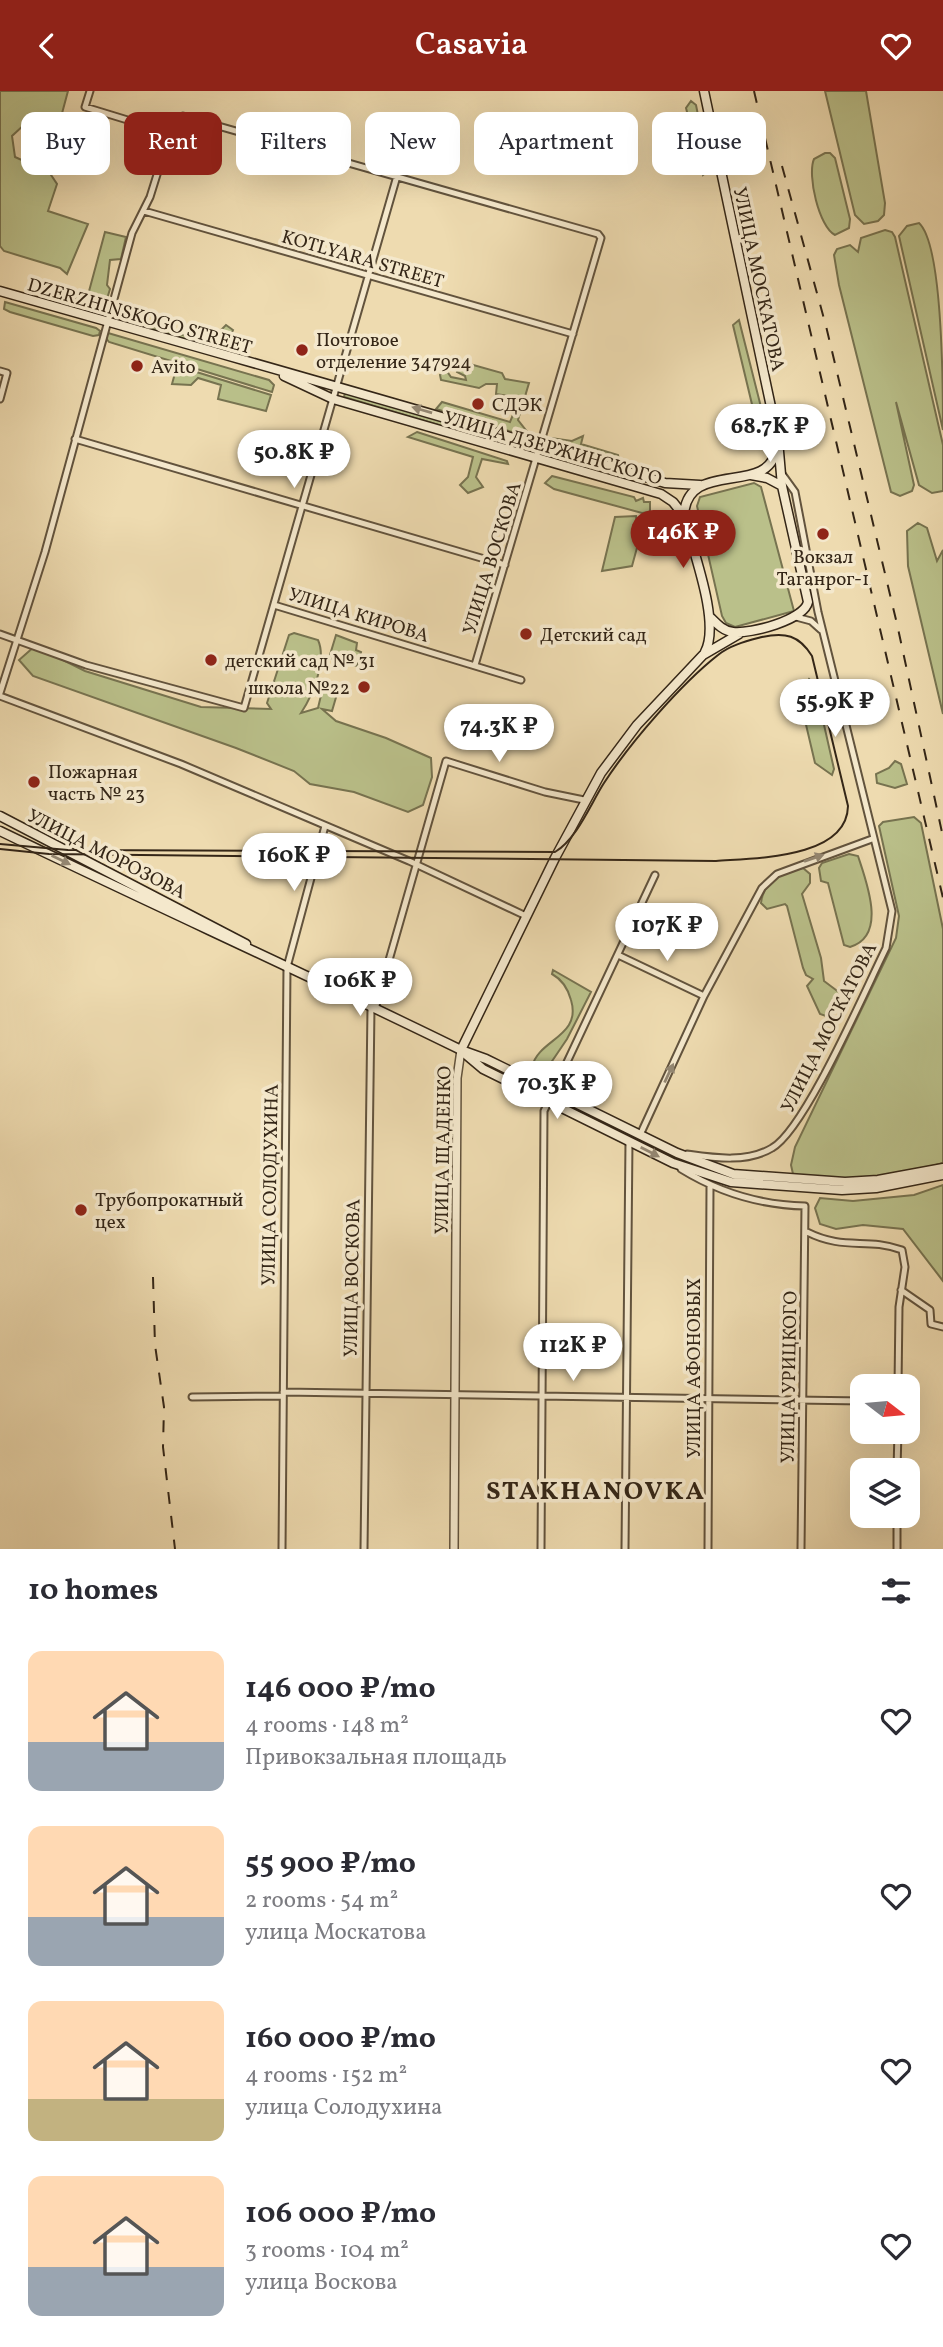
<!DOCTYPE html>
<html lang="en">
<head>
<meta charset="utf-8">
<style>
	:root { --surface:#fff; --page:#f2f2f3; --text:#2b2b33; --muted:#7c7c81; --accent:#8f2418 }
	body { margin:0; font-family:Vollkorn,serif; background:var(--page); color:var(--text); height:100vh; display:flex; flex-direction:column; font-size:26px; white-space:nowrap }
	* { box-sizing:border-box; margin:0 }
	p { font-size:23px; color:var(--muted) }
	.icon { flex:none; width:38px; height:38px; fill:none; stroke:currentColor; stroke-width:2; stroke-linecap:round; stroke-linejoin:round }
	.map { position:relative; height:1458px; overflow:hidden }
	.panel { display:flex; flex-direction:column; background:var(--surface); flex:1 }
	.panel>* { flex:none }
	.hud { position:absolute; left:21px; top:21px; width:901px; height:63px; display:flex; gap:14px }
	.needle { width:46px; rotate:106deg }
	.controls { position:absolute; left:850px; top:1283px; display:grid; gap:14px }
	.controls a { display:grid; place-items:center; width:70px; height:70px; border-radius:14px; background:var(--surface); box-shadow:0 7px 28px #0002; font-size:35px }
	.price { position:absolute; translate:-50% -60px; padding:0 16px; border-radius:24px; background:#fff; color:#222; font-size:23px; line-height:46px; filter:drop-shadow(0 2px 4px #0008) }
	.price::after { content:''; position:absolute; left:50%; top:42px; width:21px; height:16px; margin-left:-10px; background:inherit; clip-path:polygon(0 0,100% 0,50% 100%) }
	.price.on { background:var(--accent); color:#fff }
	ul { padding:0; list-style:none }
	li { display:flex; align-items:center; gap:21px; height:175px; padding:0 28px }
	li span { display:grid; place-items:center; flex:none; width:196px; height:140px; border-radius:14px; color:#555 }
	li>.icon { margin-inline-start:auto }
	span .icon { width:84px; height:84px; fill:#fffc; stroke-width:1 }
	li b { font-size:30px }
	h2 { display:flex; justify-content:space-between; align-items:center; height:84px; padding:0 28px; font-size:30px }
	.tag { padding:0 24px; border-radius:14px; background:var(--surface); box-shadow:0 7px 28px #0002; font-size:24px; line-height:63px }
	.tag.on { background:var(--accent); color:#fff }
	header { display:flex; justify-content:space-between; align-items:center; height:91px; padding:0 28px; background:var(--accent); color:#fff; font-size:32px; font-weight:600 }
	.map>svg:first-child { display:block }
	.green { fill:#bac08a; stroke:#777350; stroke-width:2 }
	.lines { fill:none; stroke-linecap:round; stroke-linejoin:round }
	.minor-casing { stroke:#62533d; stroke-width:9 }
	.tertiary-casing { stroke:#62533d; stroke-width:10 }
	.secondary-casing { stroke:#342617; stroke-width:11 }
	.minor { stroke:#f4e8cc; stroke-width:5 }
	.tertiary { stroke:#f4e8cc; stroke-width:7 }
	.secondary { stroke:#f4e8cc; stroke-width:8 }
	.tram { stroke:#342617; stroke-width:2 }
	.rail { stroke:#342617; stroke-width:2; stroke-dasharray:12 12; stroke-linecap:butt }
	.oneway { fill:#948772 }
	.poi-dot { fill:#8f2418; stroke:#f4e8cc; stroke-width:2.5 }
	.labels { text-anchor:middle; stroke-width:7; stroke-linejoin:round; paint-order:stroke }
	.street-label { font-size:19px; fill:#342617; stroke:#f4e8cc }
	.poi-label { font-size:19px; fill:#342617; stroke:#f4e8cc; text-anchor:start }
	.district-label { font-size:26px; font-weight:bold; letter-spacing:2px; fill:#342617; stroke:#f4e8cc }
</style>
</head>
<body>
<header><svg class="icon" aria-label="back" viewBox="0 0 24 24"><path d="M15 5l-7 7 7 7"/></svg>Casavia<svg class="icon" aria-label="heart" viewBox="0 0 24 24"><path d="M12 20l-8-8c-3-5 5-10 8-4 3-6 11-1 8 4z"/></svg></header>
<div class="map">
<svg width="943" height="1458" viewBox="0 0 943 1458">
	<rect width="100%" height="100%" fill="#eedbb0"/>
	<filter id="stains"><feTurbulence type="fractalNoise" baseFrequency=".00286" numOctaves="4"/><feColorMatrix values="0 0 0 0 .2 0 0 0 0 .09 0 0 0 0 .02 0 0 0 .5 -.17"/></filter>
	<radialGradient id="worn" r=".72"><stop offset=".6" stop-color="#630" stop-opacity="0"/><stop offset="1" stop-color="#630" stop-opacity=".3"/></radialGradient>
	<!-- green -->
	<path class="green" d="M0,0H68L57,41L26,32L12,45L15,66L26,71L43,72L57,93L48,120L88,133L67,183L60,177L4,160L0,155Z
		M825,0H866L885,112L884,124L878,130L864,133L855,124Z
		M691,10L696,14L709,79L703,84L686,17Z
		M825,62H830L835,67L850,128L849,137L835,144C819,136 807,84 814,68Z
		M919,132C943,154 943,300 943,339L899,145L907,135Z
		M885,139L892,141L895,146L943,354V400L932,402L919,394L896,311L914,394L912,400L900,405L891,401L839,194L834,164L837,158L850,154L858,161L861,147Z
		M105,141L126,146L121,168L110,169L107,194L110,198L103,221L98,224L66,215L63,212L88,204Z
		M5,211L96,237L100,240L99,244L93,245L10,221L4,218Z
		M739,229L763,324L762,329L756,330L733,234Z
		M145,234L209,251L226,234L233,239L228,250L229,261L142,237Z
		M108,242L269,289L274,294L272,301L109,251L106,247Z
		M459,270L502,282L505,288L529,292L518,329L532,347L436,318L442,311L510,331L520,307L496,303L497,293H486L479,297L441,289L440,284L446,279L451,286L466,289L465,285L457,281Z
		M177,275L271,304L266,320L218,308L221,294L198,287L191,294L172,293Z
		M345,302L528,355L529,358L527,360L344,306Z
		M417,341L507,370L508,373L482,368L476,386L483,396L468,402L460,394L468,386L473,366L408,346Z
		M583,345L581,353L618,364L620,373L550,352V347L572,350Z
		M552,385L634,406L636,410L643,407L644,411H650V421L642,422L554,398L545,392Z
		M754,392L761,396L794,520L735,536L726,532L722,525L697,415L700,406Z
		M636,425L638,453L632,475L602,480L615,426Z
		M918,432L927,437L937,470L943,459V623L908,475L907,440Z
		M294,542L318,549C327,569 313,604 301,622L318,617L324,592L339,596L332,620L322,618L336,630L386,647L431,667L432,686L423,714L408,721L354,701L310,693L294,680L236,657L33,585L19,569L35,555L85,580L201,616L271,618L267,612L289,544Z
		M336,544L357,552L356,559L361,561L357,575L329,567Z
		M809,588L815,594L834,678L832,684L815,672L799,604Z
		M895,670L901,673L907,693L895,697L877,692L876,683L889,677Z
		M914,726L921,732L943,838V1072C897,1086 840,1093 793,1083L791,1074L795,1056L896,847L899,825L879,735L883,731Z
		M849,763L858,765C866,790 888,845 850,856L844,854L828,792L821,790L819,777L822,772Z
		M803,777L810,783V792L802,803L821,867L824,890L840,902L829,926L820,923L807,895L813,888L806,884L803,877L787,815L785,813L767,818L761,812C763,790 784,780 803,777Z
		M553,879L591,901L567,948L544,982L532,976C538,948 582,946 571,909C568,898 563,889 552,883Z
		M943,1094V1190L903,1138L863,1134L836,1138L820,1133L815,1117L820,1107L853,1110L914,1104Z"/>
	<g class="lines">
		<defs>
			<path id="minor" d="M90,0L85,16L170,42
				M144,120L573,243
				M0,280L7,282L0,308
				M75,348L505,474
				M274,514L521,589
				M796,526L811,530L821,539
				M0,543L86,574L244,617L397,85
				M0,602L45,461L132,142L150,106L170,42L183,25L598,143L601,147L475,574
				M0,605L181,673L409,770L526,825
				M618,864L704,905
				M375,918L446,670L545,701L584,709
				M640,1044L704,905L762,797L777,783L872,748
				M687,1063C715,1067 747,1072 772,1057C805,1039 866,897 886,857L892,820L818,521L795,401L782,383
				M681,1078C720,1102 759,1114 805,1115L801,1458
				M807,1141C845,1160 866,1146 902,1159L905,1176L899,1216L898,1295
				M901,1199L930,1219L931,1233L943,1236
				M283,1301L863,1310
				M192,1306L283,1305
				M897,1379L898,1340
				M282,1458L287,876L325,735
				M364,1458L371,916
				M541,1458L544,1020L655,784
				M625,1458L629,1050
				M708,1458L710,1096
				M897,1458V1424"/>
			<path id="tertiary" d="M454,1458L457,987L461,959"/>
			<path id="secondary" d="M704,0L778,349L782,395L808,511C804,529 751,543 733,541C723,540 716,532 710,526
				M0,200C222,263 444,325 665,392L700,394
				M284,285L333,308L661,403L673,411L684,425
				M751,384L767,387L782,395
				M705,561C721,531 692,458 684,425C686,367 768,406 776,359
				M0,725L246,853
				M0,740C153,814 308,884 461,959L486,968L677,1062L733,1083L845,1091L878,1089L943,1077
				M461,959L555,767L601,682L637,634L703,564L739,543
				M464,962L483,978L673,1072L731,1091L842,1099L876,1097L943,1084"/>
		</defs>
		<!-- minor casing -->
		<use href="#minor" class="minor-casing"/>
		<!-- tertiary casing -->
		<use href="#tertiary" class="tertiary-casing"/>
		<!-- secondary casing -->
		<use href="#secondary" class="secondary-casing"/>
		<!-- minor -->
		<use href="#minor" class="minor"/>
		<!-- tertiary -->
		<use href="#tertiary" class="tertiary"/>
		<!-- secondary -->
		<use href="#secondary" class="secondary"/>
		<!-- tram -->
		<path class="tram" d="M0,753L68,759L555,761C577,748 591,712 604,692C630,652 681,593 718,564C730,554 747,550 762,546C785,541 799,544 812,565L848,715C847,768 754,767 716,770L49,763L0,758"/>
		<!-- rail -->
		<path class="rail" d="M754,0L943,807
			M782,75L826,235L897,533L943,746
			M153,1186L155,1254L164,1316L163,1356L175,1458"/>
	</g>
	<!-- one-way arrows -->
	<defs><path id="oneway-solid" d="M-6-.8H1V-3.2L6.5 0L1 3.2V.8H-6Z" transform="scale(1.75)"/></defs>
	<g class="oneway">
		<use href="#oneway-solid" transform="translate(422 319) rotate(-164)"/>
		<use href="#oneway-solid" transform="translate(814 767) rotate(-19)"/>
		<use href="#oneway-solid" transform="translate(61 769) rotate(26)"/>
		<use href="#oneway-solid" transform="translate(669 982) rotate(-65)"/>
		<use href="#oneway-solid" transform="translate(650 1061) rotate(27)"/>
	</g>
	<!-- markers -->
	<g class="poi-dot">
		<circle cx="302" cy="259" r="7"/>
		<circle cx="137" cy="275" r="7"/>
		<circle cx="478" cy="313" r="7"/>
		<circle cx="823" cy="443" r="7"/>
		<circle cx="526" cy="543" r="7"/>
		<circle cx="211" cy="569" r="7"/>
		<circle cx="364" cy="596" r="7"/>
		<circle cx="34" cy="691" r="7"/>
		<circle cx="81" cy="1119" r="7"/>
	</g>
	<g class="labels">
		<!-- street labels -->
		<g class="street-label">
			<text transform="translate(363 167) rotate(16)" y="7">KOTLYARA STREET</text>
			<text transform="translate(760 188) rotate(78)" y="7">УЛИЦА МОСКАТОВА</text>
			<text transform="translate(140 224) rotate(16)" y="7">DZERZHINSKOGO STREET</text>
			<text transform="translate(553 356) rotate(16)" y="7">УЛИЦА ДЗЕРЖИНСКОГО</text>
			<text transform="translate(491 467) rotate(-73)" y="7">УЛИЦА ВОСКОВА</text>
			<text transform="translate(359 523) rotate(17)" y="7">УЛИЦА КИРОВА</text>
			<text transform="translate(107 762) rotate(27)" y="7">УЛИЦА МОРОЗОВА</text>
			<text transform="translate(828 936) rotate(-63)" y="7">УЛИЦА МОСКАТОВА</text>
			<text transform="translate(442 1059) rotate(-89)" y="7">УЛИЦА ЩАДЕНКО</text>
			<text transform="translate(269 1094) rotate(-89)" y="7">УЛИЦА СОЛОДУХИНА</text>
			<text transform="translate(351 1187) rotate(-89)" y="7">УЛИЦА ВОСКОВА</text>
			<text transform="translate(693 1277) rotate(-90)" y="7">УЛИЦА АФОНОВЫХ</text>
			<text transform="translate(788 1286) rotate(-89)" y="7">УЛИЦА УРИЦКОГО</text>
		</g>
		<!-- poi labels -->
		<g class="poi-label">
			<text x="316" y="255">Почтовое<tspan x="316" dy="22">отделение 347924</tspan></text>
			<text x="151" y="282">Avito</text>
			<text x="492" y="320">СДЭК</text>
			<text x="823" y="472" text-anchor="middle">Вокзал<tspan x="823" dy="22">Таганрог-1</tspan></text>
			<text x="540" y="550">Детский сад</text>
			<text x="225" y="576">детский сад № 31</text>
			<text x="350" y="603" text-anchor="end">школа №22</text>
			<text x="48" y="687">Пожарная<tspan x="48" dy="22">часть № 23</tspan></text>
			<text x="95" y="1115">Трубопрокатный<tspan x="95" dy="22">цех</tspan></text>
		</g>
		<!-- district labels -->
		<g class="district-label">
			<text x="596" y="1408">STAKHANOVKA</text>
		</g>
	</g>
	<rect width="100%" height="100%" filter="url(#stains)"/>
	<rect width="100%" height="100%" fill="url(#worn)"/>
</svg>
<div class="controls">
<a><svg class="needle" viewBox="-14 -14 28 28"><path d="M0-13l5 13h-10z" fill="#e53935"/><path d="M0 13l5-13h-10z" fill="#7c7c81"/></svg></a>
<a><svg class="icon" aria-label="layers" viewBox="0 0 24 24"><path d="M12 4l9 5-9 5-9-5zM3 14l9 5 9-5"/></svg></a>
</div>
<b class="price" style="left:770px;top:373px">68.7K ₽</b>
<b class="price" style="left:294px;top:399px">50.8K ₽</b>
<b class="price on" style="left:683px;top:479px">146K ₽</b>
<b class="price" style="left:835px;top:648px">55.9K ₽</b>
<b class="price" style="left:499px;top:673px">74.3K ₽</b>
<b class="price" style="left:294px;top:802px">160K ₽</b>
<b class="price" style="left:667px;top:872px">107K ₽</b>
<b class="price" style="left:360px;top:927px">106K ₽</b>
<b class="price" style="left:557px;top:1030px">70.3K ₽</b>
<b class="price" style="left:573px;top:1292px">112K ₽</b>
<div class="hud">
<a class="tag">Buy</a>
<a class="tag on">Rent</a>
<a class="tag">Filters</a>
<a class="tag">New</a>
<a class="tag">Apartment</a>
<a class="tag">House</a>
</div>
</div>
<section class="panel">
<h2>10 homes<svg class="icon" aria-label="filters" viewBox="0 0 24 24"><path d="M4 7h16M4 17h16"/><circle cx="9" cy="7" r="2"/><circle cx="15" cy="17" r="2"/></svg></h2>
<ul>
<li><span style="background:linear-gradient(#ffd9b3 65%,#9aa5b1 0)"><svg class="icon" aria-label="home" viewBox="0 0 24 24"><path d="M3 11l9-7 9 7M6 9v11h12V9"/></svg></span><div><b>146 000 ₽/mo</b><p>4 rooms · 148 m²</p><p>Привокзальная площадь</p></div><svg class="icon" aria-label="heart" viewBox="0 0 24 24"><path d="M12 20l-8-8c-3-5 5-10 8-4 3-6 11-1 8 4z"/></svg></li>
<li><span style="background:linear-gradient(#ffd9b3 65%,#9aa5b1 0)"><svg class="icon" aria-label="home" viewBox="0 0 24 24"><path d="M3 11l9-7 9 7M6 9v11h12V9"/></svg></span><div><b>55 900 ₽/mo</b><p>2 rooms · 54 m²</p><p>улица Москатова</p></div><svg class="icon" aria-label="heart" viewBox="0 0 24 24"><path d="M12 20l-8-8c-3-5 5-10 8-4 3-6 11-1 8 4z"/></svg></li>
<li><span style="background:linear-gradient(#ffd9b3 70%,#c2b280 0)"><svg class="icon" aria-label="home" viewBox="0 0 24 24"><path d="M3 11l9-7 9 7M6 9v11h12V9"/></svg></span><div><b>160 000 ₽/mo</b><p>4 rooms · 152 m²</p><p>улица Солодухина</p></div><svg class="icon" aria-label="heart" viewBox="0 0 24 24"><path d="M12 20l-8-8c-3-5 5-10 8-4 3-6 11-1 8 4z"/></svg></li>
<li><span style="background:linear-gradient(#ffd9b3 65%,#9aa5b1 0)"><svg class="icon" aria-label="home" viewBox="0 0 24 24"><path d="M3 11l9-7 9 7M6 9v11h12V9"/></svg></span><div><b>106 000 ₽/mo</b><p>3 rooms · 104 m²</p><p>улица Воскова</p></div><svg class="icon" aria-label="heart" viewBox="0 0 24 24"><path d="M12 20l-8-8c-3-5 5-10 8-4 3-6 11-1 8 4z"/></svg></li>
</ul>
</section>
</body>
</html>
